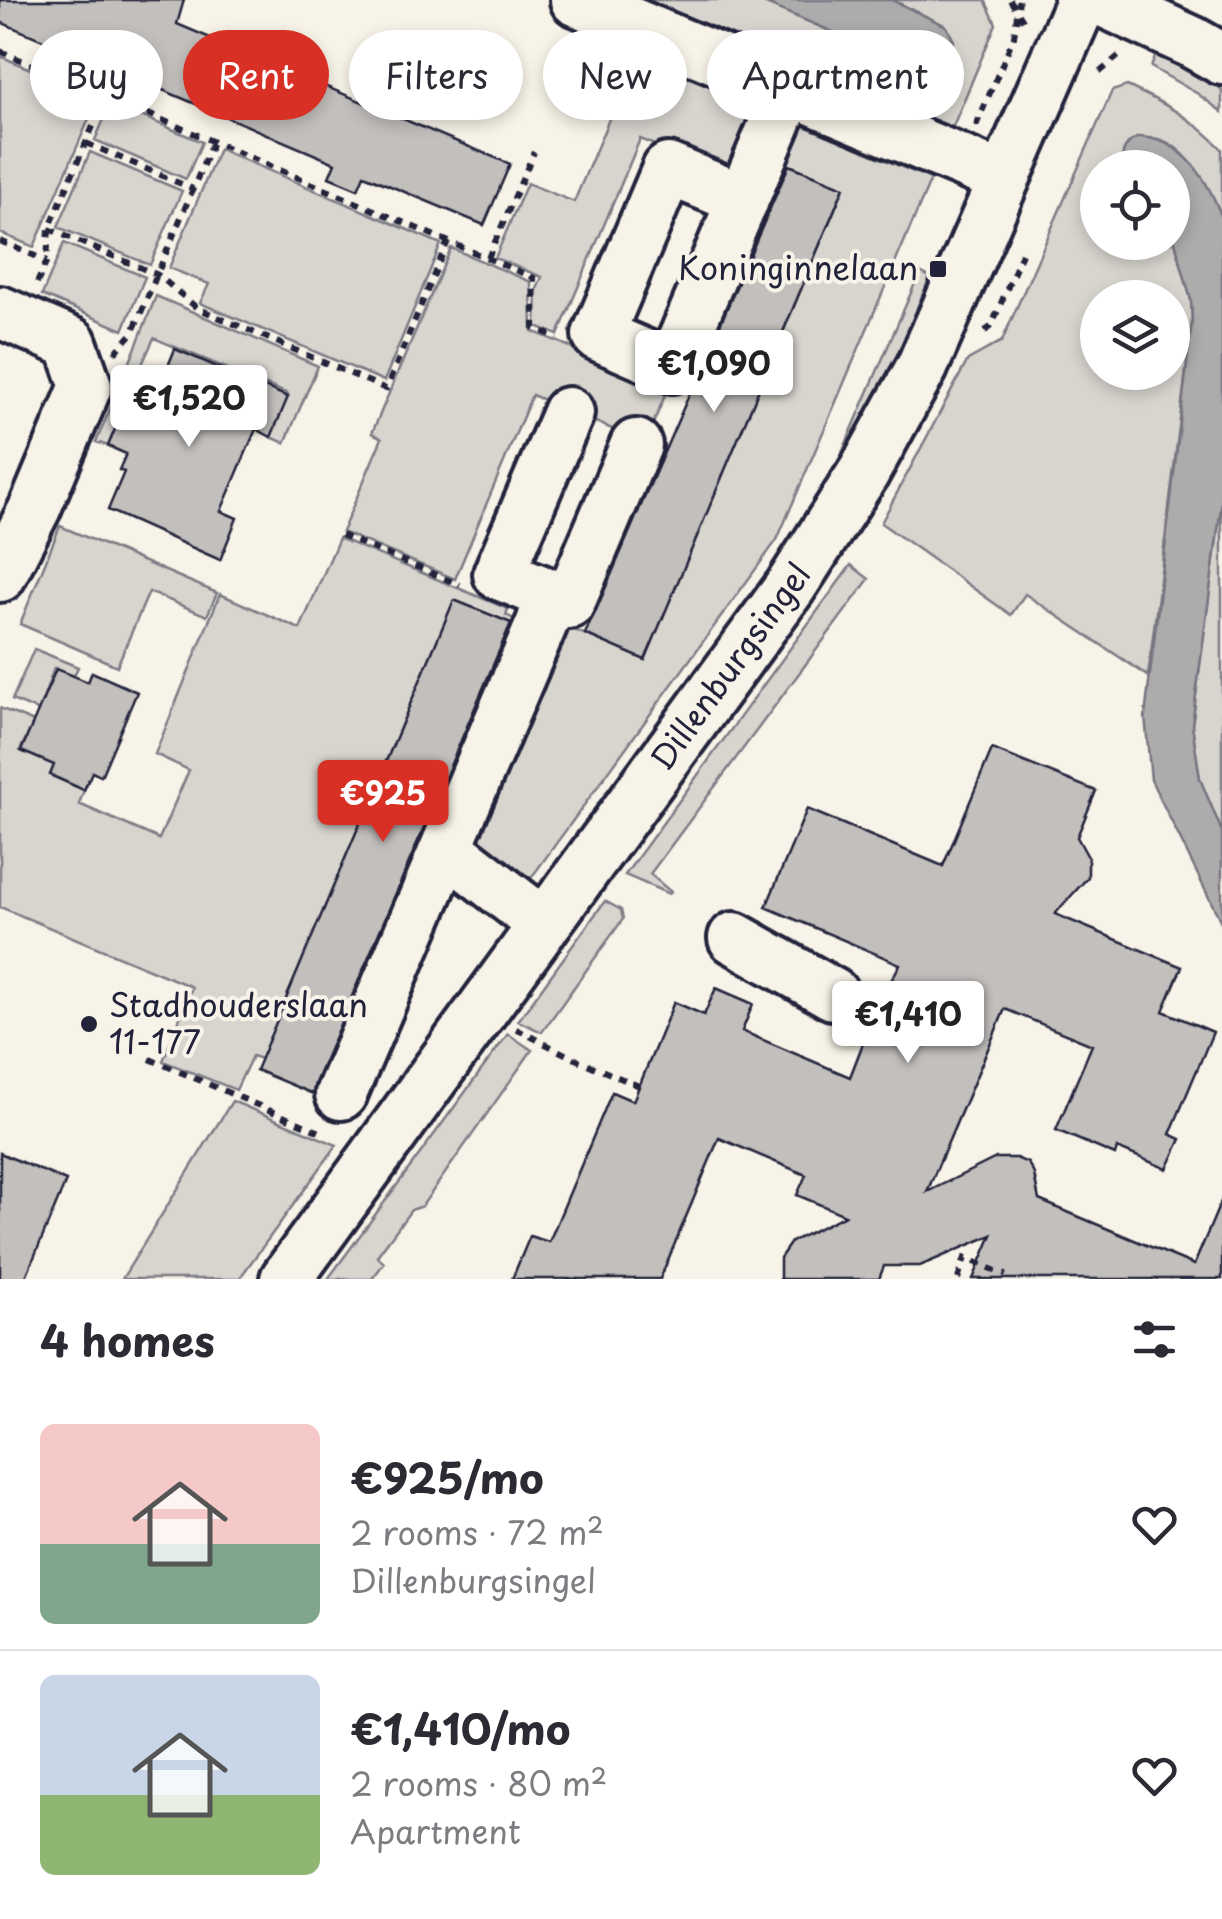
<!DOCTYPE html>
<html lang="en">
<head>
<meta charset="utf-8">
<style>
	:root { --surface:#fff; --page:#f7f7f7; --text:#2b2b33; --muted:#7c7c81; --line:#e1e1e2; --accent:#d93025 }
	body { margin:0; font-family:"Playpen Sans",sans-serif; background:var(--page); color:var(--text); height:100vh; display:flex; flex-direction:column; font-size:38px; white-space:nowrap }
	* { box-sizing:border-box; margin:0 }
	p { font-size:32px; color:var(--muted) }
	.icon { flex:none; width:55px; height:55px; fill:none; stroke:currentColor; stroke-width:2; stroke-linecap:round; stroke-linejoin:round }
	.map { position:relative; height:1279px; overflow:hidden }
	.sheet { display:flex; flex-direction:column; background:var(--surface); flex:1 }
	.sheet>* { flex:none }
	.guide { position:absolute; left:30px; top:30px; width:1162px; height:90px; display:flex; gap:20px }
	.fabs { position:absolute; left:1080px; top:150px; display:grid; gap:20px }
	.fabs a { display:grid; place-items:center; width:110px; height:110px; border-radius:50%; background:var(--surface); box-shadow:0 5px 15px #0003; font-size:50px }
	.price { position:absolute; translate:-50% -85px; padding:0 22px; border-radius:10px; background:#fff; color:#222; font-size:32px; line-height:65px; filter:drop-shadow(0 2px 5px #0008) }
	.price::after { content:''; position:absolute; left:50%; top:60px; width:30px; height:22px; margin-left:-15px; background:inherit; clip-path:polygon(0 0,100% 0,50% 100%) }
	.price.on { background:var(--accent); color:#fff }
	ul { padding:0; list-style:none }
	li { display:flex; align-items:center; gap:30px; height:250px; padding:0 40px }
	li+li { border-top:2px solid var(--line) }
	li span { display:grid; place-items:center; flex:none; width:280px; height:200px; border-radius:15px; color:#555 }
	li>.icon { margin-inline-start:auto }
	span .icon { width:120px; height:120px; fill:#fffc; stroke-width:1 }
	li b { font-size:42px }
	h2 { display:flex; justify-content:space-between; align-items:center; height:120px; padding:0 40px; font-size:42px }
	.tag { padding:0 35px; border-radius:45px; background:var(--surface); box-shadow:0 5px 15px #0003; font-size:35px; line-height:90px }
	.tag.on { background:var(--accent); color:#fff }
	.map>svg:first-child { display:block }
	.green { fill:#d8d5cf; stroke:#7d7c85; stroke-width:2.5; fill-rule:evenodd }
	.water { fill:#aeabad; stroke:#76747f; stroke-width:2.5 }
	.building { fill:#c2bfbd; stroke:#22223b; stroke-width:2.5 }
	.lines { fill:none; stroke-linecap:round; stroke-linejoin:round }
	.minor-casing { stroke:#22223b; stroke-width:58 }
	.path { stroke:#22223b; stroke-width:6; stroke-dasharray:8 8; stroke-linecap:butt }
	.minor { stroke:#f7f3e8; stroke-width:50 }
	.poi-dot { fill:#22223b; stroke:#f7f3e8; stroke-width:4 }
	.labels { text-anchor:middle; stroke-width:8; stroke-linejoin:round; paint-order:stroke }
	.poi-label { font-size:32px; fill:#22223b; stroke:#f7f3e8; text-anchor:end }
	.street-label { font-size:32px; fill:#22223b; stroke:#f7f3e8 }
</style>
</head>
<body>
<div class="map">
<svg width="1222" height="1279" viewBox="0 0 1222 1279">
	<rect width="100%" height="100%" fill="#f7f3e8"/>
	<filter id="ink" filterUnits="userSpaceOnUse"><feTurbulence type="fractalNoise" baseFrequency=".01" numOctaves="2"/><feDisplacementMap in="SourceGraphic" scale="20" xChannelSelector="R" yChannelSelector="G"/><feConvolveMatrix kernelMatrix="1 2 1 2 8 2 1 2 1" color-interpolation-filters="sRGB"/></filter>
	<g filter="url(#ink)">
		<!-- green -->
		<path class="green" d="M622,0H757L923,70L943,64L954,41L946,26L892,0H982L986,2L996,24L948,138Z
			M1160,46L1194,64L1222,90V112L1198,94L1151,67Z
			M636,55L764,108L728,176L640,139L558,335L536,326L537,289L542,277L495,258L527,183L574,202Z
			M0,56L98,98L34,247L0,233Z
			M1127,86C1163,102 1195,120 1222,149V218C1212,191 1185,141 1153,138C1146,137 1135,141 1128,143L1123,153L1126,167L1098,168V242H1172L1173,234L1191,300L1192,323L1148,676L1025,594L1011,615L881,523L968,360L1002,341L1112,91ZM1098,298H1172V372H1098Z
			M111,103L202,142L186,179L95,140Z
			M800,124L931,179L777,540L526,885L471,835L565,626L645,659L844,188L785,163Z
			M219,149L441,244L384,381L200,303L209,284L169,268Z
			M90,152L182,191L150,265L58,227Z
			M64,243L145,277L123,330L42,295Z
			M451,248L531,282L532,331L668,388L645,443L532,395L455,579L342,532L382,438L372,433Z
			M920,272L930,277L917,308L926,313L826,490Z
			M156,296L318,366L285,443L271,437L288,394L154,338L139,371L128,367Z
			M125,374L154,386L148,401L130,394L108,446L96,442Z
			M1222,500V832L1200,779L1192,725Z
			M60,526L217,593L207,616L149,592L117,666L20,624Z
			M339,538L508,609L506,615L514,619L513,624L454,600L261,1059L252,1056L236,1090L163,1061L192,987L0,907V708L34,722L20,750L40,759L61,749L50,775L84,790L79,804L159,839L189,770L155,754L220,594L300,629Z
			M851,565L869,579L650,874L671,892L669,894L625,875Z
			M34,649L78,667L74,676L54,668L39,711L12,700Z
			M605,901L621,910L623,919L542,1032L518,1021Z
			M508,1034L532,1050L422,1206L411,1210L377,1256L384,1263L372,1279H328Z
			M232,1101L337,1145L239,1279H122Z"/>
		<!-- water -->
		<path class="water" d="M757,0H892L946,26L954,41L943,64L923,70Z
			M1138,137C1183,138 1208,180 1222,218V500L1192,725L1200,779L1222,832V924L1151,780L1145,716L1192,322L1191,300L1173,234L1172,168L1126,167C1118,154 1126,143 1138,137Z"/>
		<!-- building -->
		<path class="building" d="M0,0H184L177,24L510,164L484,225L364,175L358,189L329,177L335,163L139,80L136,87L109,76L112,69L0,22Z
			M789,165L844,187L645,660L585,634Z
			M175,349L288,397L271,437L256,429L221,511L237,518L220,560L108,510L124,472L119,470L126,454L108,446L130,393L148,400L154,386L159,388Z
			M454,600L511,623L315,1083L313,1094L256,1070Z
			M56,669L88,682L92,672L137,692L101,776L92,772L84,790L50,775L54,765L21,751Z
			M992,749L1096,791L1077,837L1088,857V877L1055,914L1182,967L1163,1011L1213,1032L1170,1134L1181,1139L1167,1169L1117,1148L1115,1155L1056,1130L1092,1045L1005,1009L927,1192L996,1158H1016L1028,1163L1034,1174L1039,1200L1194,1265L1222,1199V1279H973L992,1235L920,1266H884L879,1279H780V1258L791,1242L845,1215L797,1195L806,1175L719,1138L660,1279H512L530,1236L549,1242L612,1092L633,1101L674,1002L704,1015L716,988L744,1000L753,1004L742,1031L850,1077L877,1007L900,964L766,907L807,809L943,866Z
			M0,1153L66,1181L25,1279H0Z"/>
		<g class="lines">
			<defs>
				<path id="minor" d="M576,0L1004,179
					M1101,0L1192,42L1222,59
					M743,200L668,169L598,335L672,367L790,88
					M0,312L71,343L86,386L35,508L0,576
					M551,595L499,574L568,413
					M447,849L544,924
					M734,938L833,994
					M341,1094L542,623L551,595L569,603L636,445
					M286,1279L791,586L864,472L922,367L1082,0"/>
			</defs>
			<!-- minor casing -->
			<use href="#minor" class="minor-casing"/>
			<!-- path -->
			<path class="path" d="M1010,0L1027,26
				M0,51L534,278V328L558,338
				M1100,72L1121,54
				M976,126L1014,36L1019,0
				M86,143L193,189
				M49,229L158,275L197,308L386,389L448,241
				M0,241L47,261
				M488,258L534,152
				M37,283L47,261L49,229L106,96
				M985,331L991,327L1022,253
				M115,353L132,334L213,141
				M341,535L460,585
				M516,1029L573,1058L639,1086
				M150,1059L320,1132
				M958,1279L965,1258L1006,1275"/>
			<!-- minor -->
			<use href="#minor" class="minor"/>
		</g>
	</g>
	<!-- markers -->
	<g class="poi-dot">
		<rect x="928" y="259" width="20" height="20" rx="5"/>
		<circle cx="89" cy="1024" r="10"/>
	</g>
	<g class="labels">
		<!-- poi labels -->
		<g class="poi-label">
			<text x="918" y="280">Koninginnelaan</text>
			<text x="109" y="1017" text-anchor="start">Stadhouderslaan<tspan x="109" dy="37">11-177</tspan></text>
		</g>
		<!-- street labels -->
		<g class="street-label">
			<text transform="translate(731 667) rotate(-54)" y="11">Dillenburgsingel</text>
		</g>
	</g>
</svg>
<div class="fabs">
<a><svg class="icon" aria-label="locate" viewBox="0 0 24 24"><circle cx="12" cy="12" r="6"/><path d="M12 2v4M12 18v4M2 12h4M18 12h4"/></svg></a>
<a><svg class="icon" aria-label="layers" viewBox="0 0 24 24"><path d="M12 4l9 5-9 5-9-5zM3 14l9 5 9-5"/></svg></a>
</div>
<b class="price" style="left:714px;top:415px">€1,090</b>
<b class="price" style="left:189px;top:450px">€1,520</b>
<b class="price on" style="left:383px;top:845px">€925</b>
<b class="price" style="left:908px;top:1066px">€1,410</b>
<div class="guide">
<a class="tag">Buy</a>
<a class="tag on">Rent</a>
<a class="tag">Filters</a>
<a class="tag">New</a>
<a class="tag">Apartment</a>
</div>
</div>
<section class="sheet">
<h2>4 homes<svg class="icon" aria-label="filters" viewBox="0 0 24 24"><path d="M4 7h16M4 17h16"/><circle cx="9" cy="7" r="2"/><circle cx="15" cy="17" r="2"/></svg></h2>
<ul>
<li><span style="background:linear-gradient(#f6c9c9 60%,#7fa58c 0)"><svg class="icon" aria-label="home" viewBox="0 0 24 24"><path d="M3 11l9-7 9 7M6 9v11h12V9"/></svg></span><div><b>€925/mo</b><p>2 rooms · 72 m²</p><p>Dillenburgsingel</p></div><svg class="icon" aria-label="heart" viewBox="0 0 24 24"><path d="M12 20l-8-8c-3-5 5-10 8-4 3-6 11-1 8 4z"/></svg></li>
<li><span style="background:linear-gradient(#c9d6e8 60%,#8fb573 0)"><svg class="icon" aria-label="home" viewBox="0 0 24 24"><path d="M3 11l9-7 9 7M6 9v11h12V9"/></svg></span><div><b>€1,410/mo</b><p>2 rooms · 80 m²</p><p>Apartment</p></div><svg class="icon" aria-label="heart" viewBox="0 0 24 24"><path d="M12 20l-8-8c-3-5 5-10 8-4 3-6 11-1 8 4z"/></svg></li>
</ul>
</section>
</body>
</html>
